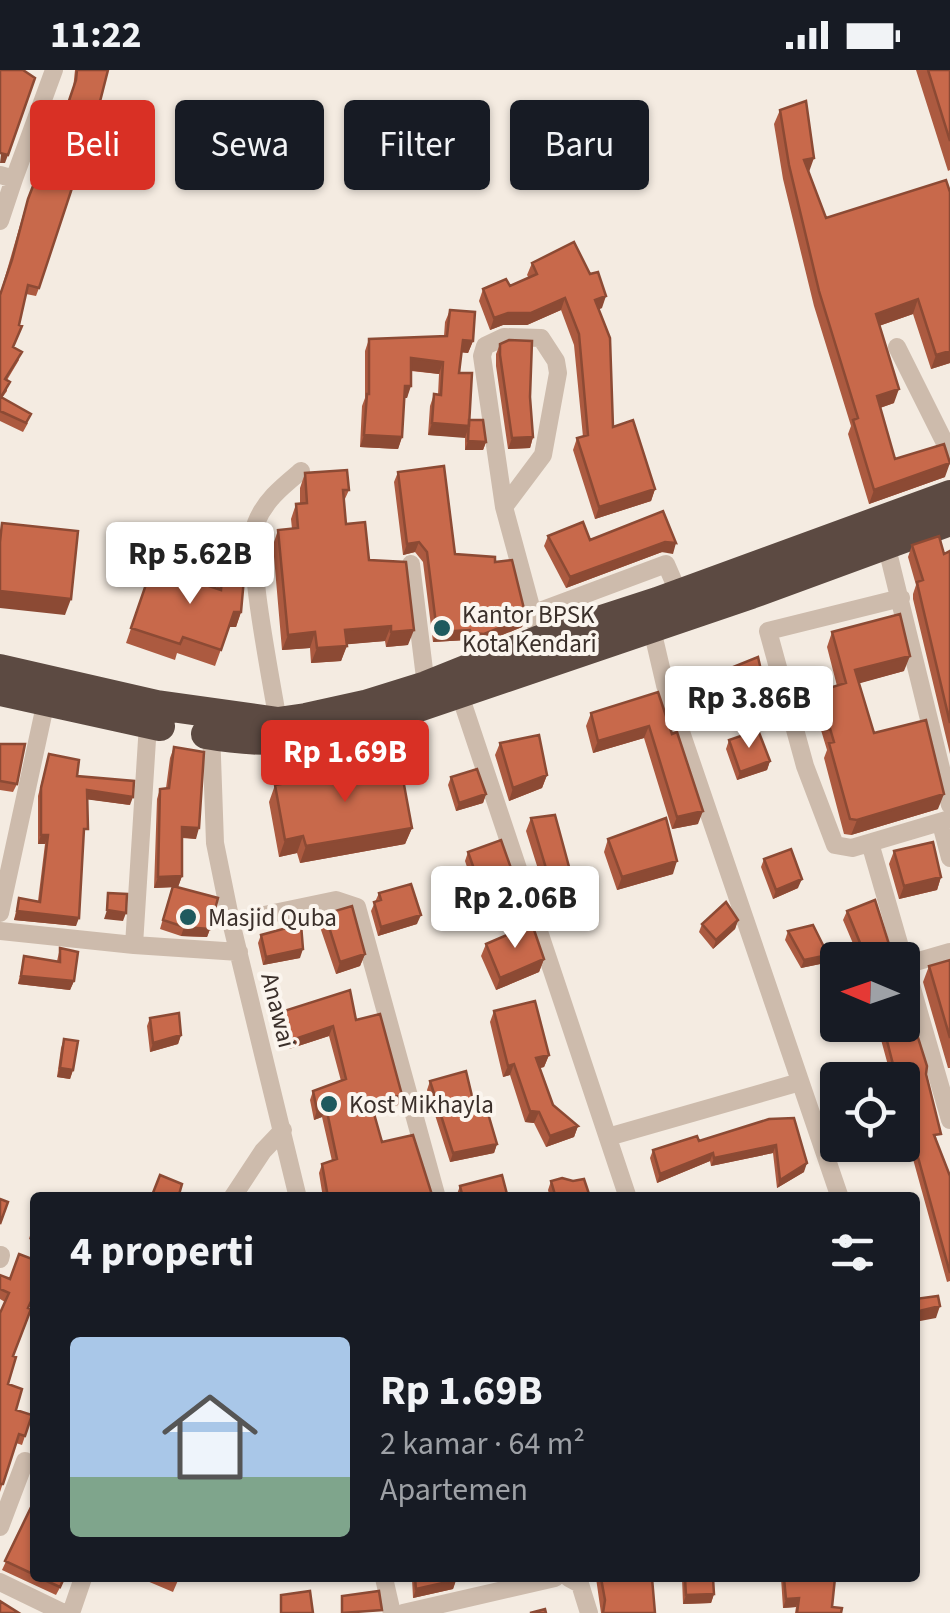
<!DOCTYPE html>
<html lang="id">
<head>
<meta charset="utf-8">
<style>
	:root { --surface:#171b24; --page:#20242c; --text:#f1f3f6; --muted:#9ea1a6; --line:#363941; --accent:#d93025 }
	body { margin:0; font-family:"Source Sans 3",sans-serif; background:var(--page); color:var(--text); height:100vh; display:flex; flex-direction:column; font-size:38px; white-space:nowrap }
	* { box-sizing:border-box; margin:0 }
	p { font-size:32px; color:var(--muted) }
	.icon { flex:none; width:55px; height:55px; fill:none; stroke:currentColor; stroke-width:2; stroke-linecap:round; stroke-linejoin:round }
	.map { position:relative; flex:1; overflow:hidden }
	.drawer { position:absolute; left:30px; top:1122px; width:890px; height:390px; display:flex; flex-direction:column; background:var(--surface); border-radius:10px; box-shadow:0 2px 8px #0004 }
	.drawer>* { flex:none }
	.guide { position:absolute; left:30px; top:30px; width:890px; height:90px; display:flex; gap:20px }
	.needle { width:65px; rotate:272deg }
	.controls { position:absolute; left:820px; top:872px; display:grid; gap:20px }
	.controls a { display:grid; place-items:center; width:100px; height:100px; border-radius:10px; background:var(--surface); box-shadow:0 2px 8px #0004; font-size:50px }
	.price { position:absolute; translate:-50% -85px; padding:0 22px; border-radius:10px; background:#fff; color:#222; font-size:32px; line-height:65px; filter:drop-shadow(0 2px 5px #0008) }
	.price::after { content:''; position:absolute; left:50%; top:60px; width:30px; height:22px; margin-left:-15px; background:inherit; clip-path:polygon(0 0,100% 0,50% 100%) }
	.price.selected { background:var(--accent); color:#fff }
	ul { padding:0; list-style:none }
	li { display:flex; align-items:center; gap:30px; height:250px; padding:0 40px }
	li+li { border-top:2px solid var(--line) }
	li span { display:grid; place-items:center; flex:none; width:280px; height:200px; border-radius:10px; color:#555 }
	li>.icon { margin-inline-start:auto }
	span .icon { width:120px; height:120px; fill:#fffc; stroke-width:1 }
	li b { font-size:42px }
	h2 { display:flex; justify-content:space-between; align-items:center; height:120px; padding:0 40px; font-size:42px }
	.tag { padding:0 35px; border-radius:10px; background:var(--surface); box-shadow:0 2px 8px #0004; font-size:35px; line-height:90px }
	.tag.selected { background:var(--accent); color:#fff }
	.status { display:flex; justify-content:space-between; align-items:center; height:70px; padding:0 50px; background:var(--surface); direction:ltr }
	.status svg { height:28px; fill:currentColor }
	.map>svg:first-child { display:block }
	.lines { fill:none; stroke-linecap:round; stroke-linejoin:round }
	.street { stroke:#cdbbac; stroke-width:18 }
	.highway { stroke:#5c4a42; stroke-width:30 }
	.wall { fill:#ac5a40 }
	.shaded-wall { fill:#8c4a34 }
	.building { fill:#c8694b; stroke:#8c4a34; stroke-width:2.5 }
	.poi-dot { fill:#1f5a5e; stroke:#fbf5ee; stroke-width:4 }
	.labels { text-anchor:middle; stroke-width:8; stroke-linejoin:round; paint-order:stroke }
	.poi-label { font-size:25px; fill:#3b302b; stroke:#fbf5ee; text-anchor:start }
	.street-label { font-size:25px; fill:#3b302b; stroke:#fbf5ee }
</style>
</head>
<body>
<div class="status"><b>11:22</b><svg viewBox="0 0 49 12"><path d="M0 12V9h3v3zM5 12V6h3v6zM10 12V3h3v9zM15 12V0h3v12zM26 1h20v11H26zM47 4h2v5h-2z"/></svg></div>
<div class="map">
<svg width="950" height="1543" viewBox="0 0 950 1543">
	<rect width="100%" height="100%" fill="#f4ebe1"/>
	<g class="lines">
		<!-- street -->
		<path class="street" d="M0,105L14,109L0,151
			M14,109L54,0
			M504,267L541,268L556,291L558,303L543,385L504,437L482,286L485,276Z
			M897,277L950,383
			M504,437L540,570
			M886,474L950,735
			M411,494L426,616
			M901,528L768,561L805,696L835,775L852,778L950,749
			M532,544L666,494L679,524
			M651,555L665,615L840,1128
			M459,622L628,1128
			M278,652C272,613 245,483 256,453C265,430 283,416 301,401
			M211,659L215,773L231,852L298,1128
			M941,754L950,788
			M870,773L950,1050
			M0,843L46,631
			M231,852L336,830L357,837L437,1128
			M0,861L134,875L148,654
			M134,875L239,882
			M905,895L950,882
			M608,1067L800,1012
			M232,1128L263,1081L283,1060
			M0,1189L1,1185
			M0,1457L25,1391
			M384,1508L392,1543
			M569,1508L580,1514L589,1543
			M0,1512L64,1543
			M71,1543L83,1508
			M403,1543L555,1508"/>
		<!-- highway -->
		<path class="highway" d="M0,599L157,635L278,652L306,648L365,635L426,616L540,570L657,532L950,425
			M0,621L160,656
			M206,664C250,672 292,672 336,665L751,524L950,451"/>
	</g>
	<!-- wall -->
	<path class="wall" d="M75,0H108L91,63L81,81L39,218L36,226L26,224L13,277L19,290L7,310V321L2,328L28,353L23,362L0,351V224L25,138L48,77L53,78L73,19Z
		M916,0H950V100L948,101Z
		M780,40L809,102L826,148L950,122V293L931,299L913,244L879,256L894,333L880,338L895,389L945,407L869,434L848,364L851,356L814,236L783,109L774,54Z
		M532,193L602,238L599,239L613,357L655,419L651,431L595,449L573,380L577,368L583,367L574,275L561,240L527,255H503L490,260L479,231L483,219L510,216L529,208L527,205Z
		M450,240L473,271L468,283L461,282L459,303L469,350L486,372L483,380H465V367L428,365L430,336L434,324L438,325L439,304L411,301L407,328H404L402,367L398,379L360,377L362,336L365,328V281L369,269L444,266L445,252Z
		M500,274L530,327L533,367L530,378L508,379L496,296V284Z
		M398,402L455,484L495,492L526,547L522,557L480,574H467V570L433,572L423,492L415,482L403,485L394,412Z
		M305,403L349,420L344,431L346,454L369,490L408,575L386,577L385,571L347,574L341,591L311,593L310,578L282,580L273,475L278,460L292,459L291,449L296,434L300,433V418Z
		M548,466L590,470L673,484L662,482L566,518L544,476Z
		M912,475L944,484L950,481V684L913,529V524L916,515L908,487Z
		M223,495L241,542L236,557H229L215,596L177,583L175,590L126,573L152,497L217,518L218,510Z
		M832,562L904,601L859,613L874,663L938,739L851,765L844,764L824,688L827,680L814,637L819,621L837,616L827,577Z
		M706,608L766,622L762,634L712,650L701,620Z
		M658,622L698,754L672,759L644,668L593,683L586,656L591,643Z
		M729,670L770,691L767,700L737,710L726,679Z
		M500,673L547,705L542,718L509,731L495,685Z
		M0,674L17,714L13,722L0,720Z
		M174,677L196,769L182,768V806L178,817L210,859L207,867L181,866L160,859L172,817L154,818L157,729L160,719L166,718L170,688Z
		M49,684L77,706L130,735L87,729L76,856L14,850L19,828L38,831L45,774H38V726Z
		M451,707L486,724L483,733L456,741L448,715Z
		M275,715L412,758L405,774L300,793L297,783L279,787L269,732Z
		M531,748L571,832L550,837L526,761Z
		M608,769L673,804L617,820L604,782Z
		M894,781L941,807L937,820L899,829L889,794Z
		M468,782L508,810L475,821L465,791Z
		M764,789L798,818L773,829L761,797Z
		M379,823L417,854L378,866L371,841Z
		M847,841L894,890H860L843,850Z
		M325,844L365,884L360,896L336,904L320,857Z
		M738,850L735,859L713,879L699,862L702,854Z
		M788,861L825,893L801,898L785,870Z
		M261,865L300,888L263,895L258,873Z
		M486,874L544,889L539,902L496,920L481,886Z
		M60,878L74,911L70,920L18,914L24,886L57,891Z
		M950,890V998H948L923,912L929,896Z
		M284,941L356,950L402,1025L398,1035L373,1041L382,1072L433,1128H323L319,1103L322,1094L332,1091L322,1047L314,1050L310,1030L313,1021L341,1011L329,966L289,979L280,951Z
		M494,941L549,985L544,997L540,998L553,1035L578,1056L574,1067L546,1077L534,1053L525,1052L510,1005L503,1007L490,952Z
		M150,948L181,965L178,974L150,982L147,956Z
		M877,955H902L926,1004L937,1073L950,1106V1211L947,1212L908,1071L902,1072V1010H892Z
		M64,969L73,1000L70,1009L57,1007L61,978Z
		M430,1011L476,1043L497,1074L494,1083L450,1092L427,1020Z
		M769,1049L804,1102L777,1118L773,1083L711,1096L710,1091L657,1113L650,1088L653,1080L699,1071Z
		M551,1111L590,1127L597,1128H550L548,1120Z
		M460,1116L508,1128H458L457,1124Z
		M35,1149V1172L29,1169Z
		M0,1205L29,1238L13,1286L8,1314L16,1340L32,1345L22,1375L16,1373L0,1422V1243L5,1232L0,1229Z
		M35,1429V1508H65L56,1525L2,1500Z
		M140,1508H179L173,1522Z
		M401,1508H456V1510L453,1519L413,1528L412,1509L401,1511Z
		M596,1508H652L655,1543H601Z
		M682,1508H713L714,1524L711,1533L683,1534Z
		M781,1508H835L832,1537L841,1543H795L796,1537L783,1538Z"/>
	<!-- shaded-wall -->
	<path class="shaded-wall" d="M1,84L8,85L5,93H0Z
		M814,88L809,102L804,90Z
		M606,226L602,238L591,242L595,230Z
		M565,228L561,240L527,255H503L490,260L494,248L508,243Z
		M918,229L913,244L870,259L876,244Z
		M463,270L473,271L468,283L458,282Z
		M950,281V293L931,299L936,285Z
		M411,288L443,292L439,304L407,300Z
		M405,316H411L407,328H401Z
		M899,319L894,333L871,341L877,326Z
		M432,353L469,356L465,368L428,365Z
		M364,365L402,367L398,379L360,377Z
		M533,367L530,378L508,379L512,368Z
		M468,371L486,372L483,380H465Z
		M950,393L945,407L869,434L874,420Z
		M655,419L651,431L595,449L599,437Z
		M419,472L415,482L403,485L407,474Z
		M665,472L676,473L673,484L662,482L566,518L570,507Z
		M0,521L71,529L65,545L0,538Z
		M234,542H241L236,557H228Z
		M526,547L522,557L480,574H467L471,563Z
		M391,556L385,571L340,575L345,560Z
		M414,560L408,575L386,577L391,562Z
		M470,560L467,570L433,572L437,562Z
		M315,562L310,578L282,580L288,565Z
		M347,576L341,591L311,593L317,578Z
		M910,586L904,601L850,616L855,600Z
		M766,622L762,634L712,650L716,637Z
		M649,656L644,668L593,683L598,671Z
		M770,691L767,700L737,710L740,702Z
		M547,705L542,718L509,731L513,718Z
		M87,720L133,727L130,735L84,729Z
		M486,724L483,733L456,741L459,733Z
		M944,724L938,739L851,765L857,750Z
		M703,741L698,754L672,759L677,747Z
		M182,757L199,758L196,769L179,767Z
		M412,758L405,774L300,793L306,776Z
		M41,765H48L45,774H38Z
		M303,766L297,783L279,787L285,770Z
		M677,791L673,804L617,820L622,807Z
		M512,801L508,810L475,821L479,813Z
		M182,806L178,817L154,818L158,807Z
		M941,807L937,820L899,829L904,816Z
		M802,809L798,818L773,829L776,820Z
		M575,819L571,832L550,837L554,825Z
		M107,840L126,843L123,851L104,849Z
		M17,841L79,848L76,856L14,850Z
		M421,845L417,854L378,866L381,857Z
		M738,850L735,859L713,879L716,870Z
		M184,857L210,859L207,867L181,866Z
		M303,879L300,888L263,895L266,887Z
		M365,884L360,896L336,904L340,892Z
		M828,885L825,893L801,898L804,890Z
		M544,889L539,902L496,920L500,908Z
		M21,906L74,911L70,920L18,914Z
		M333,956L329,966L289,979L292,970Z
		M181,965L178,974L150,982L153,973Z
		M549,985L544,997L532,1000L536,988Z
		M514,994L510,1005L503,1007L508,996Z
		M60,998L73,1000L70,1009L57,1007Z
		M402,1025L398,1035L367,1042L371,1033Z
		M326,1037L322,1047L314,1050L317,1040Z
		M530,1041L539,1042L534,1053L525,1052Z
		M578,1056L574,1067L546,1077L550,1066Z
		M911,1062L908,1071L902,1072V1064Z
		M497,1074L494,1083L450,1092L453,1083Z
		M776,1075L773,1083L711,1096L714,1088Z
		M859,1075H892L855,1084Z
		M713,1083L710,1091L657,1113L660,1104Z
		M807,1093L804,1102L777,1118L780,1110Z
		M940,1236L936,1248L915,1252V1242Z
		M456,1510L453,1519L413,1528L416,1519Z
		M714,1524L711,1533L683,1534L686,1525Z
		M799,1528L796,1537L783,1538L786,1529Z"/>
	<!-- building -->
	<path class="building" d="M0,0H23L35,8L8,85L0,83Z
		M77,0H108L94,55L83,74L71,111L74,112L39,218L28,215L19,255L22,256L13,277L22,282L5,309L10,312L1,327L31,344L26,353L0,341V225L12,190L28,129L48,77L53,78L76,10Z
		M928,0H950V71Z
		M806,31L814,88L804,90L826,148L946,110L950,122V281L936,285L918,229L876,244L899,319L877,326L895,389L944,374L950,393L874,420L853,350L858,348L819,221L789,95L780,40Z
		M574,172L590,204L598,202L606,226L595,230L610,268L613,357L633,350L655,419L599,437L577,368L588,365L579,264L565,228L531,243H508L494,248L483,219L506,209L510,216L537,204L532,193Z
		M450,240L475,242L473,271L463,270L459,303H472L469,356L432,353L434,324L441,325L443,292L411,288V316H405L402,367L364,365L367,324H369V269L447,266Z
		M509,270L532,271L530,327L533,367L512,368L500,285V274Z
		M469,350H483L486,372L468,371Z
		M444,396L455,484L495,487V492L512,490L526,547L484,564L471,563L470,560L437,562L427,482L419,472L407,474L398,402Z
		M347,400L349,420H343L346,454L365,452L369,490L406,492L414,560L391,562V556L345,560L347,576L317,578L315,562L288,565L278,460L298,458L296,434L307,433L305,403Z
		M663,441L676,473L665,472L570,507L548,466L583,452L590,470Z
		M2,453L78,461L71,529L0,521V472Z
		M939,466L944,484L950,481V653L918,517L917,512L923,510L912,475Z
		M223,495L245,497L241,542H234L221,580L183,567L180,574L131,558L152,497L221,520Z
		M900,544L910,586L855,600L874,663L926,650L944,724L857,750L850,749L829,673L834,672L819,621L846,613L832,562Z
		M758,587L766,622L716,637L706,608Z
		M658,622L672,664L677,662L703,741L677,747L649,656L598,671L591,643Z
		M758,660L770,691L740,702L729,670Z
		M539,665L547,705L513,718L500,673Z
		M0,674H25L17,714L0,711Z
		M174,677L204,682L199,758L182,757V806L158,807L160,719L169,718Z
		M49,684L79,690L77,706L134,711L133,727L87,720L88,759H84L79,848L17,841L19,828L40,832L48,765H41V718Z
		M400,693L412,758L306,776L303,766L285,770L275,715Z
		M477,699L486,724L459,733L451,707Z
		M555,745L575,819L554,825L531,748Z
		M666,748L677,791L622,807L608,769Z
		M501,770L512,801L479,813L468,782Z
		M933,772L941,807L904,816L894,781Z
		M791,779L802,809L776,820L764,789Z
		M411,814L421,845L381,857L374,832L381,830L379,823Z
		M173,816L218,828L210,859L184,857L163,850Z
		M108,823L127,824L126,843L107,840Z
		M875,830L894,890H867L847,841Z
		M726,832L738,850L716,870L702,854Z
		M352,836L365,884L340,892L325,844Z
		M301,854L303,879L266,887L261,865Z
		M532,854L544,889L500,908L486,874Z
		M813,855L828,885L804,890L788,861Z
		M60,878L78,882L74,911L21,906L24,886L60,892Z
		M950,890V968L929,896Z
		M902,917L927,996L926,1004L941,1064L934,1065L950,1106V1203L911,1062L902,1064V1010H897L883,955H902Z
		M350,920L356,950L380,944L402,1025L371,1033L382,1072L413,1065L433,1128H342L341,1124L328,1127L322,1094L337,1089L326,1037L317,1040L313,1021L346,1009L333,956L292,970L284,941Z
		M535,931L549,985L536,988L553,1035L578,1056L550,1066L539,1042L530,1041L514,994L508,996L494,941Z
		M179,943L181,965L153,973L150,948Z
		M64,969L78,971L73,1000L60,998Z
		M466,1001L476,1043L487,1040L497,1074L453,1083L430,1011Z
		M794,1048L807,1093L780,1110L776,1075L714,1088L713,1083L660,1104L653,1080L697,1066L699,1071L769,1049Z
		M160,1105L182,1114L178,1128H151Z
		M502,1105L508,1128H463L460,1116Z
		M562,1108L573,1111L584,1109L590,1127L597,1125V1128H556L551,1111Z
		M0,1129L8,1132L0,1154Z
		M19,1184L35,1190V1223L28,1238L31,1239L13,1286L16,1287L8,1314L22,1319L16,1340L32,1345L25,1366L19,1364L3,1414H0V1243L9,1223L0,1219V1205L10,1209Z
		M938,1226L940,1236L915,1242V1229Z
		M35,1429V1505L5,1491Z
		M40,1508H64L60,1517Z
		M415,1508H456V1510L416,1519Z
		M601,1508H652L655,1543H603L605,1530Z
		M685,1508H713L714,1524L686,1525Z
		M784,1508H835L832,1537L842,1538L841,1543H797L799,1528L786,1529Z
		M310,1521L313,1543H281V1525Z
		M379,1521L382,1540L342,1543V1526Z
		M0,1531L19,1543H0Z
		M545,1539L546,1543H530Z"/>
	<!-- markers -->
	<g class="poi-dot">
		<circle cx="442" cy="558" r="10"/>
		<circle cx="188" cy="847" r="10"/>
		<circle cx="329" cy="1034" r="10"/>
	</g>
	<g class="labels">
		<!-- poi labels -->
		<g class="poi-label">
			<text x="462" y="553">Kantor BPSK<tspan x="462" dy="29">Kota Kendari</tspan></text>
			<text x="208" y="856">Masjid Quba</text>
			<text x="349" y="1043">Kost Mikhayla</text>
		</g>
		<!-- street labels -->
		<g class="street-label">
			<text transform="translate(279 940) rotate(76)" y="9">Anawai</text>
		</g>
	</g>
</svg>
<div class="controls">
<a><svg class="needle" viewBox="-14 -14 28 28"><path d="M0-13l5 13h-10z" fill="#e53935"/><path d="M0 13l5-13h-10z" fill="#9ea1a6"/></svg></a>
<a><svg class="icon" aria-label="locate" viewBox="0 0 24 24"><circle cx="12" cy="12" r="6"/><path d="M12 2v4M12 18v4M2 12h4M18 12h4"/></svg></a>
</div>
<b class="price" style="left:190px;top:537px">Rp 5.62B</b>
<b class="price" style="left:749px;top:681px">Rp 3.86B</b>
<b class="price selected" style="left:345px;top:735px">Rp 1.69B</b>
<b class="price" style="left:515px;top:881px">Rp 2.06B</b>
<div class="guide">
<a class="tag selected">Beli</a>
<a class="tag">Sewa</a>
<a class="tag">Filter</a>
<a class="tag">Baru</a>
</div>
<section class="drawer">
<h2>4 properti<svg class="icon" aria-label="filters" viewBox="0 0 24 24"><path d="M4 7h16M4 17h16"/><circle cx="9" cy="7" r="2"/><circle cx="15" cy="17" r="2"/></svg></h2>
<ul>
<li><span style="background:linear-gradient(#a9c7e8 70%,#7fa58c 0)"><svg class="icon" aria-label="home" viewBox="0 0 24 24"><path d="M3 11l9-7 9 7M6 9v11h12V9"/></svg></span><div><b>Rp 1.69B</b><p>2 kamar · 64 m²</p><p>Apartemen</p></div></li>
</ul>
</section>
</div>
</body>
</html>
